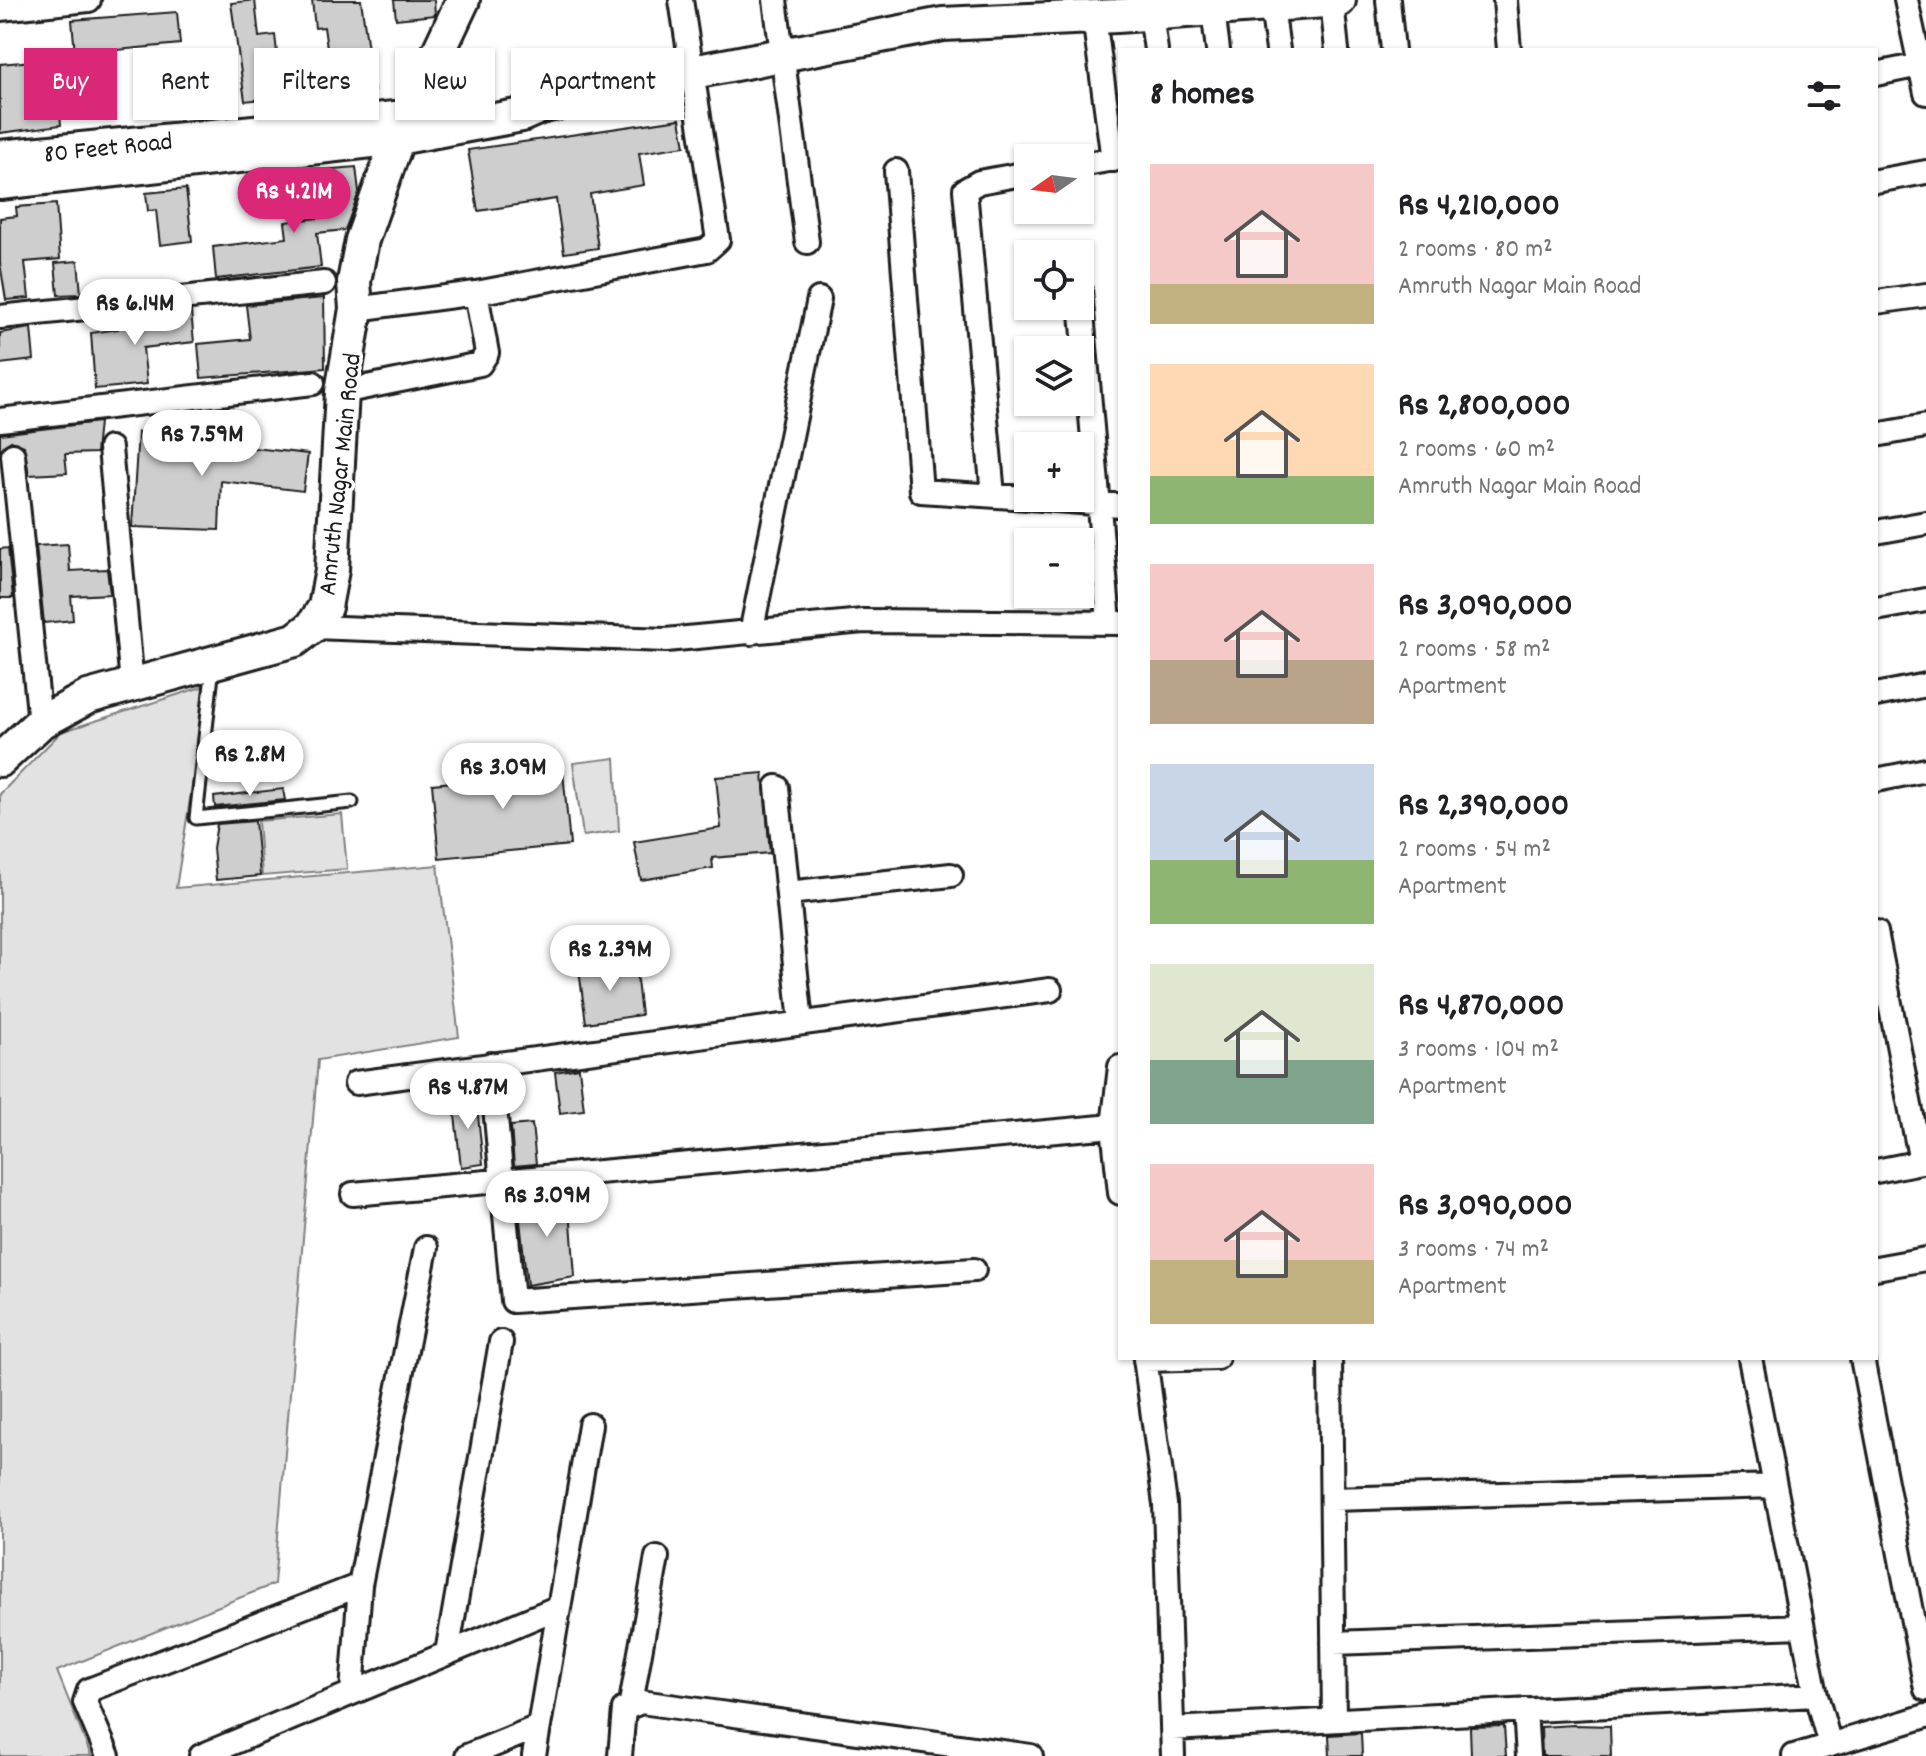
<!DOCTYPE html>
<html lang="en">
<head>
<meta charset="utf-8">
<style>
	:root { --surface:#fff; --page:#f6f6f6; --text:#202124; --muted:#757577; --accent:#db2777 }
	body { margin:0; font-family:Dekko,sans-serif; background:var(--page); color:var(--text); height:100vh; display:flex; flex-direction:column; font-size:30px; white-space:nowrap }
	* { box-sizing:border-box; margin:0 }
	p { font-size:26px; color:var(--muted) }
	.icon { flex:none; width:44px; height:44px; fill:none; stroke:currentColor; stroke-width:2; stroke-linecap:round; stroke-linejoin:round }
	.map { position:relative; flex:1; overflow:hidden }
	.side { position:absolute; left:1118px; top:48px; width:760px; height:1312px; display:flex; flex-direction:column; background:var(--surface); border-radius:0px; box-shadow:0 2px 6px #0004 }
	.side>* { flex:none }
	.guide { position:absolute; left:24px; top:48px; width:760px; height:72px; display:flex; gap:16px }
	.needle { width:52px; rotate:256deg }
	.tools { position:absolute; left:1014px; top:144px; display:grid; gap:16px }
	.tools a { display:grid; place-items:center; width:80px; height:80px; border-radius:0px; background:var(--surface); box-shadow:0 2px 6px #0004; font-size:40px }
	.price { position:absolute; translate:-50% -68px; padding:0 18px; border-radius:28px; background:#fff; color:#222; font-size:26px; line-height:52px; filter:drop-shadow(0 2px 4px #0008) }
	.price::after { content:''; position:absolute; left:50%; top:48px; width:24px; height:18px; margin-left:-12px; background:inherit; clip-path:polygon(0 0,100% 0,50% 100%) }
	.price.on { background:var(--accent); color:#fff }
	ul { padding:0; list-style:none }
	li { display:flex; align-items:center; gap:24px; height:200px; padding:0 32px }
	li span { display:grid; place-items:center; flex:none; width:224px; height:160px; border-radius:0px; color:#555 }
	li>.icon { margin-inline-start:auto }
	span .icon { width:96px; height:96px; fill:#fffc; stroke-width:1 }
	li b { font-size:34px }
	h2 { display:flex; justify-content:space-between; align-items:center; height:96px; padding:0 32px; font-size:34px }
	.chip { padding:0 28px; border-radius:0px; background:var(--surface); box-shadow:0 2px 6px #0004; font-size:28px; line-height:72px }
	.chip.on { background:var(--accent); color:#fff }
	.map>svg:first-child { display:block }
	.green { fill:#e2e2e2; stroke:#7f7f7f; stroke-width:2 }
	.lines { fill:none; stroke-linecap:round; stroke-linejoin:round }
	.stream { stroke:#7a7a7a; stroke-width:6 }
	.building { fill:#cecece; stroke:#1c1c1c; stroke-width:2 }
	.lane-casing { stroke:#1c1c1c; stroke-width:17 }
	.street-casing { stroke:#1c1c1c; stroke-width:28 }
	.secondary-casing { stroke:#1c1c1c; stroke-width:38 }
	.lane { stroke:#fff; stroke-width:11 }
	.street { stroke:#fff; stroke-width:22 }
	.secondary { stroke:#fff; stroke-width:32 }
	.labels { text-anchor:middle; stroke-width:7; stroke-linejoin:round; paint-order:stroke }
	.street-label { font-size:26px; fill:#1c1c1c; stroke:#fff }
</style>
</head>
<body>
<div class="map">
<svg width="1926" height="1756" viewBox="0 0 1926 1756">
	<rect width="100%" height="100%" fill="#fff"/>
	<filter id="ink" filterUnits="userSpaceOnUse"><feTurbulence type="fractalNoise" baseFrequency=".0125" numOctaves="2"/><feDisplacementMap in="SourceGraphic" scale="16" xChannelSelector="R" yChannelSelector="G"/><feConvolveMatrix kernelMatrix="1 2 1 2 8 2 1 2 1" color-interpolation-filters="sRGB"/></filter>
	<g filter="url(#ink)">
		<!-- green -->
		<path class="green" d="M208,685L176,888L438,865L459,1037L318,1060L274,1584L57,1671L91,1756H0V794L61,732Z
			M615,758L619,831L583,836L573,763Z
			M342,814L347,869L262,876L258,821Z"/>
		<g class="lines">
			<!-- stream -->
			<path class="stream" d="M1873,1358L1879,1390"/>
		</g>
		<!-- building -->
		<path class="building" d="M255,0L259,37L275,35L282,97L245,101L231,3Z
			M312,0H361L374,92L334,97L324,27L315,28Z
			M394,0H434L435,15L396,19Z
			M177,12L180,44L75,54L72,20Z
			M55,59L61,125L0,133V64Z
			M680,119L685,146L639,153L644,185L590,194L598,248L564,253L556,199L478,211L468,150Z
			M356,167L359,192L345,230L317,233L321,267L216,279L213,247L287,238L285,222L326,217L322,170Z
			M186,189L192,241L160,245L156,210L148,211L146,193Z
			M56,204L60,259L25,262L29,298L6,300L0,263V218L17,216L16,207Z
			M78,261L81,294L58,295L55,263Z
			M324,298L325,368L201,378L198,344L250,339L246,305Z
			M191,311L194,342L143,348L147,384L95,389L91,333L118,329L116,319Z
			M31,328L34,360L0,364V333Z
			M99,422L96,453L65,454L67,473L29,475L24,446L11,441L0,450V434Z
			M138,432L186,434V438L209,439L218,444L308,454L303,491L221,481L219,530L132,527Z
			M68,544L70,571L107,569L110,594L71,596L73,620L44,623L36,546Z
			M8,548L13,598H0V549Z
			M562,761L570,845L439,858L432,784L487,779L486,769Z
			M763,773L770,853L712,858L713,868L641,880L634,842L721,828L716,777Z
			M283,789L285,800L215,807L214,797Z
			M255,821L260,876L216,880L213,848L217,824Z
			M635,963L641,1015L586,1023L579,970Z
			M579,1068L584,1110L560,1113L555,1072Z
			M476,1096L483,1164L461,1167L453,1098Z
			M532,1124L536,1164L514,1166L511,1126Z
			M569,1194L575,1277L527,1285L518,1202Z
			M1574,1725L1610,1726L1611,1756H1542L1541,1727Z
			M1504,1726L1506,1756H1471L1470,1727Z
			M1361,1733L1362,1756H1330L1329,1735Z"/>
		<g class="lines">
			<defs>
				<path id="lane" d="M213,666L196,818L352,802"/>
				<path id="street" d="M775,0L807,242
					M1388,0L1393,50
					M1505,0L1509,50
					M1906,0L1926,93
					M1332,1L1337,50
					M1272,6L1278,50
					M0,9L89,0
					M1213,10L1218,50
					M1151,14L1156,50
					M1094,17L1113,160
					M1876,74L1920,65
					M1080,165L1120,158
					M896,171L921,491L1028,498
					M1876,181L1926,172
					M1080,290L1109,622
					M1876,302L1926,295
					M356,309L476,293L707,250L718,240L681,0
					M0,317L324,283
					M342,392L480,364L487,353L476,293
					M0,420L313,383
					M1876,435L1926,426
					M110,448L132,684
					M13,455L40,723
					M993,495L965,190L979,182L1028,173
					M1029,498L1120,505
					M1876,532L1926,523
					M1876,609L1926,600
					M312,627L666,640L863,621L1120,623
					M751,633L819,299
					M1876,695L1926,685
					M1876,780L1926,770
					M777,787L801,1023
					M788,893L951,875
					M1876,932L1921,1162
					M491,1064L513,1301L974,1270
					M1120,1067L1113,1126L1120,1193
					M356,1083L1050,990
					M1876,1171L1926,1161
					M353,1194L1113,1126
					M1876,1268L1926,1259
					M1145,1358L1165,1504L1173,1756
					M1330,1358L1334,1720
					M1862,1358L1926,1689
					M1145,1360L1217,1358
					M1332,1499L1775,1486
					M1333,1643L1802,1626
					M447,1653L501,1342
					M352,1692L360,1585L426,1248
					M1816,1695L1830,1745
					M631,1703L657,1557
					M1525,1710L1528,1756
					M1172,1729L1816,1695L1750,1358
					M108,1756L85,1702L89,1690L360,1585
					M201,1756L559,1607
					M467,1756L538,1727
					M534,1756L590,1425
					M620,1756L624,1709L641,1702L1031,1756
					M1794,1756L1926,1716"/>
				<path id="secondary" d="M0,157L395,118
					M0,183L398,138L522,115L540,107L693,72L943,24L1117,16L1339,0
					M0,760L40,723L88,697L295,640L312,627L325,607L332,570L342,392L356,309L354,282L362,240L398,138L463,0"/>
			</defs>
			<!-- lane casing -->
			<use href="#lane" class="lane-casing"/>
			<!-- street casing -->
			<use href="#street" class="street-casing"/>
			<!-- secondary casing -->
			<use href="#secondary" class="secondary-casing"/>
			<!-- lane -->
			<use href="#lane" class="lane"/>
			<!-- street -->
			<use href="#street" class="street"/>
			<!-- secondary -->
			<use href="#secondary" class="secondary"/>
		</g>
	</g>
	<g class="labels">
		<!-- street labels -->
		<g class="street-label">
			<text transform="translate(108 146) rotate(-6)" y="9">80 Feet Road</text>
			<text transform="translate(338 474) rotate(-84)" y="9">Amruth Nagar Main Road</text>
		</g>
	</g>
</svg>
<div class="tools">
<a><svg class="needle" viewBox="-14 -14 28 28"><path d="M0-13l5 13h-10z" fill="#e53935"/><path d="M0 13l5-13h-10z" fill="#757577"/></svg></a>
<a><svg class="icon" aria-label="locate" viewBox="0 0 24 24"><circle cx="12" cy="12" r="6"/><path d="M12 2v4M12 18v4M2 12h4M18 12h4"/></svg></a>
<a><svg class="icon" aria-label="layers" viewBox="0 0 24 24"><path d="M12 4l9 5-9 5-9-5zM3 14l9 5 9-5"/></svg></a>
<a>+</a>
<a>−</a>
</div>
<b class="price on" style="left:294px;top:235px">Rs 4.21M</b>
<b class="price" style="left:135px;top:347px">Rs 6.14M</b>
<b class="price" style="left:202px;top:478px">Rs 7.59M</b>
<b class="price" style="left:250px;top:798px">Rs 2.8M</b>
<b class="price" style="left:503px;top:811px">Rs 3.09M</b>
<b class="price" style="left:610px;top:993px">Rs 2.39M</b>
<b class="price" style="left:468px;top:1131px">Rs 4.87M</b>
<b class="price" style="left:547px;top:1239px">Rs 3.09M</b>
<div class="guide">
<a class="chip on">Buy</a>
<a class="chip">Rent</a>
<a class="chip">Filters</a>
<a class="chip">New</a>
<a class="chip">Apartment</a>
</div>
<section class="side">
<h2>8 homes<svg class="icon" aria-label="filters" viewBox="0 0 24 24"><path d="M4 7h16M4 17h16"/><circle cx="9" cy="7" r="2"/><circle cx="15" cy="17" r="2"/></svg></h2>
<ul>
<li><span style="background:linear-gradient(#f6c9c9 75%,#c2b280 0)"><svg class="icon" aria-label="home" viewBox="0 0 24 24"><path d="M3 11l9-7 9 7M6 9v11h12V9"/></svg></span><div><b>Rs 4,210,000</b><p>2 rooms · 80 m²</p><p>Amruth Nagar Main Road</p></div></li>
<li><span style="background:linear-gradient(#ffd9b3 70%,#8fb573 0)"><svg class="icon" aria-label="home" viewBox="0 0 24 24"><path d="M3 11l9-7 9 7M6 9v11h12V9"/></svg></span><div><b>Rs 2,800,000</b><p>2 rooms · 60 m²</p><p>Amruth Nagar Main Road</p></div></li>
<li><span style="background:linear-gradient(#f6c9c9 60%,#b9a48a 0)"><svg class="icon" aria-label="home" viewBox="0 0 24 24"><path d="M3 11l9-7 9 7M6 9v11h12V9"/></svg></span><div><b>Rs 3,090,000</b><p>2 rooms · 58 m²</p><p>Apartment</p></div></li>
<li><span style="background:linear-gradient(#c9d6e8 60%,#8fb573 0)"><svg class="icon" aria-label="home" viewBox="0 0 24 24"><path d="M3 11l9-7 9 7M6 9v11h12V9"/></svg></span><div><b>Rs 2,390,000</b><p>2 rooms · 54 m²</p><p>Apartment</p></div></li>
<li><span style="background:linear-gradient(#dfe7d0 60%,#7fa58c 0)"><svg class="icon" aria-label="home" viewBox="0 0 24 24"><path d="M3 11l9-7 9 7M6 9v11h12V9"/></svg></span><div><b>Rs 4,870,000</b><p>3 rooms · 104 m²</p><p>Apartment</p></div></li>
<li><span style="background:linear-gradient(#f6c9c9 60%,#c2b280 0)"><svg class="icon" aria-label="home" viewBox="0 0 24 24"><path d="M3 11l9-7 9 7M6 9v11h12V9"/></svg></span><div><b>Rs 3,090,000</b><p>3 rooms · 74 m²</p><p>Apartment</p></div></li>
</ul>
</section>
</div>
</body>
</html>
